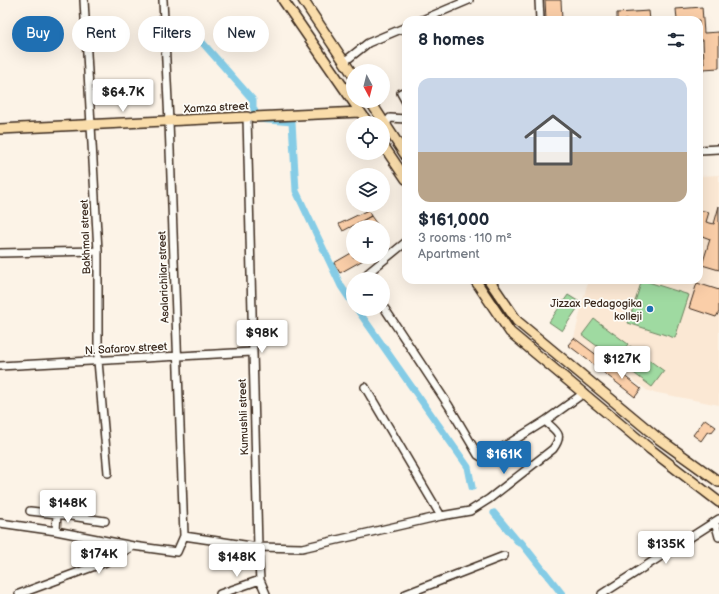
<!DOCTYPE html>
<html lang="en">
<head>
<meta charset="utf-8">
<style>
	:root { --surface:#fff; --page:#f2f2f3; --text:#1f2937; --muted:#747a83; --line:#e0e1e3; --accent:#1f6fb2 }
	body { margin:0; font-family:"Balsamiq Sans",sans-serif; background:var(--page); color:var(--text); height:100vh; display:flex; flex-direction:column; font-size:15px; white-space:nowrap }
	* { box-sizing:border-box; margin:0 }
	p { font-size:13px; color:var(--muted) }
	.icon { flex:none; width:22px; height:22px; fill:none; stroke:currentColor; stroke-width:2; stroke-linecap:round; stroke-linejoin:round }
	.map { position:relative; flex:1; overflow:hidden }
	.sheet { position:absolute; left:402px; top:16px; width:301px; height:268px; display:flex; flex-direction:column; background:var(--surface); border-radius:12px; box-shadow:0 4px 16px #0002 }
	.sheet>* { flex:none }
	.hud { position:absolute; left:12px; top:16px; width:330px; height:36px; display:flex; gap:8px }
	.needle { width:26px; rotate:173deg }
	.buttons { position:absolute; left:346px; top:64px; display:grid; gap:8px }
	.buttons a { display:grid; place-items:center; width:44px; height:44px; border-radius:50%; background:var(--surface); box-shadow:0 4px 16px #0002; font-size:20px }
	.price { position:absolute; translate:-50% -34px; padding:0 9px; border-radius:4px; background:#fff; color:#222; font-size:13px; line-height:26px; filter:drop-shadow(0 1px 2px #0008) }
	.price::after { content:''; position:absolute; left:50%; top:24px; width:12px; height:9px; margin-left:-6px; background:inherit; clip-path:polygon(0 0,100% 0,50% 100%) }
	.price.active { background:var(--accent); color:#fff }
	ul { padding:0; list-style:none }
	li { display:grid; align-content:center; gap:8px; height:212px; padding:0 16px }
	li+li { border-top:1px solid var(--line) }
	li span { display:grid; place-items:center; height:124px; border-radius:12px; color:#555 }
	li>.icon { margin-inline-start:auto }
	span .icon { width:72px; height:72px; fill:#fffc; stroke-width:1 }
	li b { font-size:17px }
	h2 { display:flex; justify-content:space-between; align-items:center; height:48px; padding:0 16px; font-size:17px }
	.chip { padding:0 14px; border-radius:18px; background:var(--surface); box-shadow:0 4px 16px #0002; font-size:14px; line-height:36px }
	.chip.active { background:var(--accent); color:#fff }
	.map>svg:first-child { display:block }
	.built { fill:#fbe8d4 }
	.green { fill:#9fdaa1; stroke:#6d8260 }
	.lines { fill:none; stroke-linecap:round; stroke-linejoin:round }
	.canal { stroke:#85cce6; stroke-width:7 }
	.building { fill:#facea8; stroke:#3b2a1e }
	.minor-casing { stroke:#3b2a1e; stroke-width:10 }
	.major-casing { stroke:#3b2a1e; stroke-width:12 }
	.minor { stroke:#fdfcf7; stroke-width:7 }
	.major { stroke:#faddab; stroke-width:9 }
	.poi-dot { fill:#1f6fb2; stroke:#fdfcf7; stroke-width:1.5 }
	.labels { text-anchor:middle; stroke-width:3.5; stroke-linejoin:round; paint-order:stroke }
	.street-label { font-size:11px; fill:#3b2a1e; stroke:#fdfcf7 }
	.poi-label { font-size:11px; fill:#3b2a1e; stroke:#fdfcf7; text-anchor:end }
</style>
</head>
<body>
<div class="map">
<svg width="719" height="594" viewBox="0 0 719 594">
	<rect width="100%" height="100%" fill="#fcf3e7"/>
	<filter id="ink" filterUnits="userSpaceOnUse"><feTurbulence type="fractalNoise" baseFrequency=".025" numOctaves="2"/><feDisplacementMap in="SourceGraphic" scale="8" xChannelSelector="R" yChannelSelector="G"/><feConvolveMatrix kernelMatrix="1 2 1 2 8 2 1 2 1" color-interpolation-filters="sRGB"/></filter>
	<g filter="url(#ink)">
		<!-- built -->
		<path class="built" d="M719,175V405L648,391L574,338L588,280H699V176Z"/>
		<!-- green -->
		<path class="green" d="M642,280L689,295L675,338L628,323Z
			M568,295L581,303L562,331L549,322Z
			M594,319L628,344L616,360L582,335Z
			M630,346L664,371L652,387L618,361Z"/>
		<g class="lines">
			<!-- canal -->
			<path class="canal" d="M186,24L253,100V107L258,119L292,122L296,191L341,286L353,304
				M357,309L468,467L472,487
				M494,513L519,543L521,542L562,594"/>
		</g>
		<!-- building -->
		<path class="building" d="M545,0H561L562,20H546Z
			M702,7L704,33L719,32V68L703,69V72L699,73V64H704L703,40H699V20H677L676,9Z
			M649,11L650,20H617V13Z
			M719,206V270L702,265L710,239L702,236L699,243V210L709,212L706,222L714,224Z
			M368,210L371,216L343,231L339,224Z
			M371,216L379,227H359L357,224Z
			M353,252V257H364L365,259L340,273L334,263Z
			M697,283L719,290V312L716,317L689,308Z
			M574,338L606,362L601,370L568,345Z
			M609,364L641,389L635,397L603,372Z
			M705,419L716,427L711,433L708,431L701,441L693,435Z"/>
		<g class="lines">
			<defs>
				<path id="minor" d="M84,0L98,251V361L108,473
					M539,0L540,20
					M422,20L469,0
					M344,62L368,43L406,27
					M406,91L401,93L406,102
					M251,117H247L258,547L260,580L266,594
					M387,127V122L390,118L406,119
					M699,150L719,149
					M0,253L98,251
					M366,279L368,273L406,242
					M383,306L449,406L478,455L483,458L487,457L545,421L584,393
					M0,366L252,352
					M30,511L57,514
					M441,516L470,511L489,499L553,449C564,434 557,432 545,421
					M715,522L719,537
					M0,523L56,531L133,546
					M56,531L57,514L105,521
					M184,536L258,547L302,548L441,516L365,387
					M19,594L106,562L133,546L177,552L184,536L169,122L163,0
					M220,594L260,580
					M406,594L504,556
					M602,594L719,519"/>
				<path id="major" d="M283,0L368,123
					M303,0L353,75
					M370,101L406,156
					M254,117L360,112
					M0,129L247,117
					M383,145L406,179
					M475,280L510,332L650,449L719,502
					M489,280L517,321L659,439L719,482"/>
			</defs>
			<!-- minor casing -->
			<use href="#minor" class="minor-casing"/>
			<!-- major casing -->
			<use href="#major" class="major-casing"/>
			<!-- minor -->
			<use href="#minor" class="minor"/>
			<!-- major -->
			<use href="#major" class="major"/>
		</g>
	</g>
	<!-- markers -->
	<circle class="poi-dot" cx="650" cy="309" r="4"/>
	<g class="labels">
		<!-- street labels -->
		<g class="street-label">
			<text transform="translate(216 107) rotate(-3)" y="4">Xamza street</text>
			<text transform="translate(85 237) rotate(-92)" y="4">Bakhmal street</text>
			<text transform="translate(163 277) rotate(-92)" y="4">Asalarichilar street</text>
			<text transform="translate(126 348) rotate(-3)" y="4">N. Safarov street</text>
			<text transform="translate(243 417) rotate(-92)" y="4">Kumushli street</text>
		</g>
		<!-- poi labels -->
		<g class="poi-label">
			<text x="642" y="307">Jizzax Pedagogika<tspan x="642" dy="13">kolleji</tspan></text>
		</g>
	</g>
</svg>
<div class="buttons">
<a><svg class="needle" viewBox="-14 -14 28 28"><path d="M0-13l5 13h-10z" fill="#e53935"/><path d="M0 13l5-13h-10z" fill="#747a83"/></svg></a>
<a><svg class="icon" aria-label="locate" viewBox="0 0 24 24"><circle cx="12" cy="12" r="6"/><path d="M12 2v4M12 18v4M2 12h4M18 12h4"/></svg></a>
<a><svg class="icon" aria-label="layers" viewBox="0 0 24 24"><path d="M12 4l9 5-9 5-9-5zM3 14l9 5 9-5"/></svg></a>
<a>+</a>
<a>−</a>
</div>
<b class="price" style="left:123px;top:113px">$64.7K</b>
<b class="price" style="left:262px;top:354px">$98K</b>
<b class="price" style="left:622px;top:380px">$127K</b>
<b class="price active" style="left:504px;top:475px">$161K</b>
<b class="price" style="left:68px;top:524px">$148K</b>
<b class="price" style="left:666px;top:565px">$135K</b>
<b class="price" style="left:99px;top:575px">$174K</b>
<b class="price" style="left:237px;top:578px">$148K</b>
<div class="hud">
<a class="chip active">Buy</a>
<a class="chip">Rent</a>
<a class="chip">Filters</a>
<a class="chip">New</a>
</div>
<section class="sheet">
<h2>8 homes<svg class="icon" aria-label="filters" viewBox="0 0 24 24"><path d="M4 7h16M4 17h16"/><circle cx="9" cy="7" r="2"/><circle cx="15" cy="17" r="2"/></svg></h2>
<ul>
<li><span style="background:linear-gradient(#c9d6e8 60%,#b9a48a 0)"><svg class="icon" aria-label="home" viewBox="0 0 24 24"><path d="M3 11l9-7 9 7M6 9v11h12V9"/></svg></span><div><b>$161,000</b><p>3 rooms · 110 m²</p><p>Apartment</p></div></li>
</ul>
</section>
</div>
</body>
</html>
